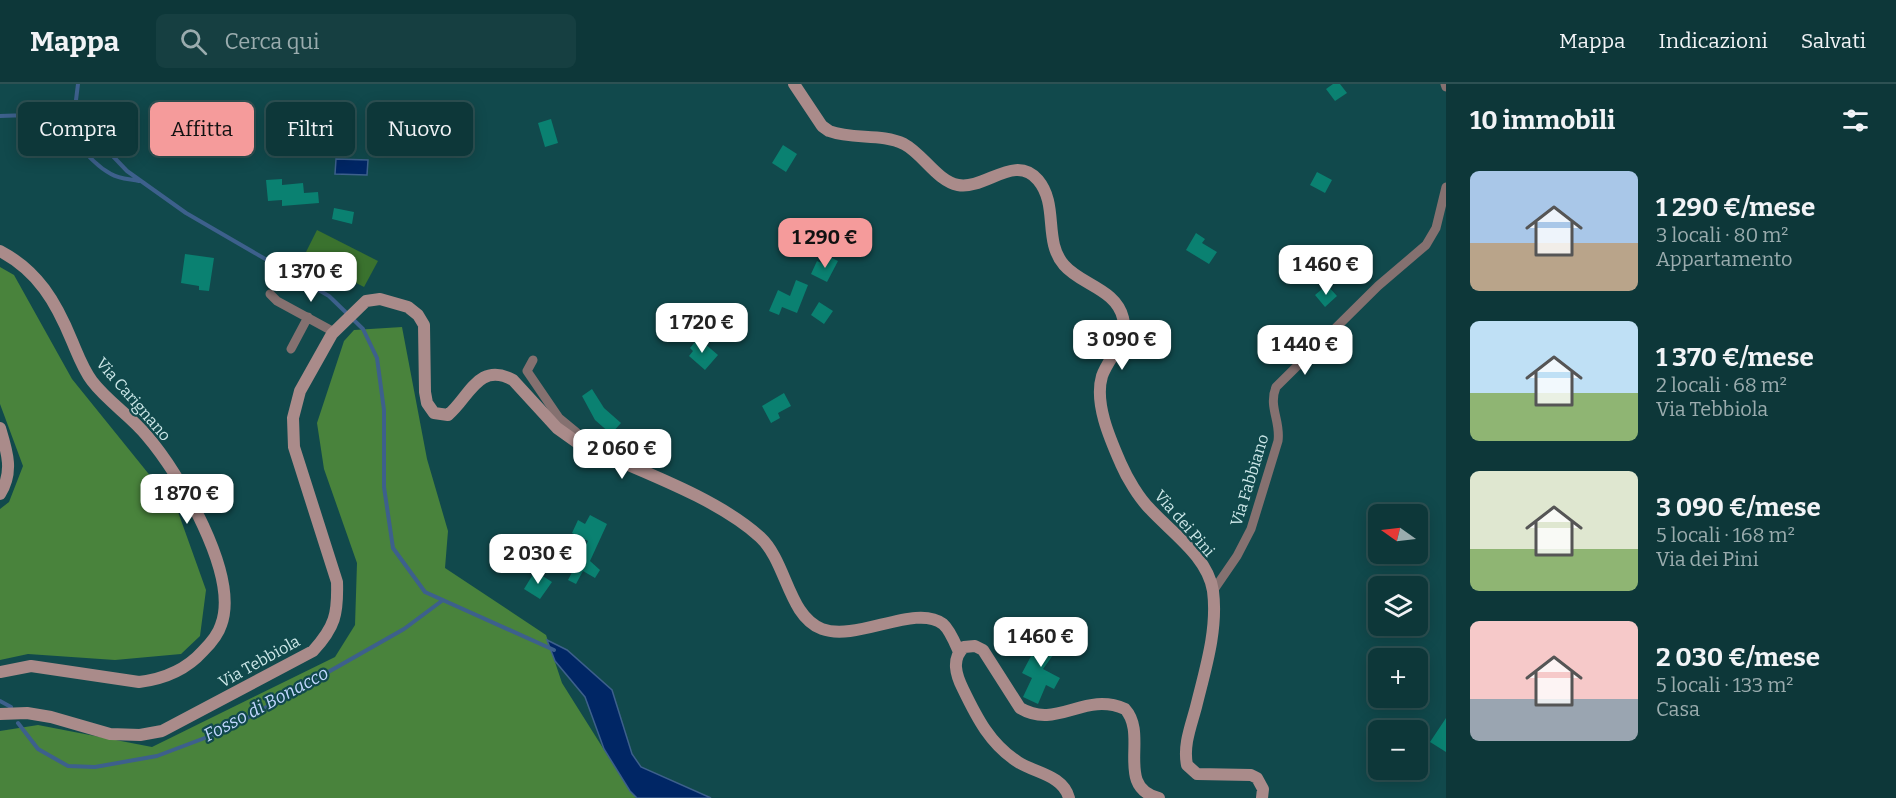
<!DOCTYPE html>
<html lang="it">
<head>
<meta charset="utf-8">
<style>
	:root { --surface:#0d3739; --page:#163f41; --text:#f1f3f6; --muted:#9aacae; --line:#2d5153; --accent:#f59b9b }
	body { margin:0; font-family:Bitter,serif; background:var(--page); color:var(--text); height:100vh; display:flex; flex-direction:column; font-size:22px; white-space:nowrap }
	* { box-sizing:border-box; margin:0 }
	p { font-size:20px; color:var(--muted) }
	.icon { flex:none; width:33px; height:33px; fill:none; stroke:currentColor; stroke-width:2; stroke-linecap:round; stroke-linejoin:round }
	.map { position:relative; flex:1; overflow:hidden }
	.panel { display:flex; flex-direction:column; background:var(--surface); width:450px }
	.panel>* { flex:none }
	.banner { position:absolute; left:18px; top:18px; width:570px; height:54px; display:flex; gap:12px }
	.needle { width:39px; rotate:284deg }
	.controls { position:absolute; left:1368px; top:420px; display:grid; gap:12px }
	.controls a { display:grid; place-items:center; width:60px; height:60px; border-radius:9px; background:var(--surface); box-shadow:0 3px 15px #0003,0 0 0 2px var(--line); font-size:30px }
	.price { position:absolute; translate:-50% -51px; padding:0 14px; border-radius:12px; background:#fff; color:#222; font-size:20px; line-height:39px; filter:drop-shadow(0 2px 3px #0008) }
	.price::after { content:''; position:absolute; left:50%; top:36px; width:18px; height:14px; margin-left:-9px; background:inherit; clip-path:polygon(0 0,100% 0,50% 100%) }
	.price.current { background:var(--accent); color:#111 }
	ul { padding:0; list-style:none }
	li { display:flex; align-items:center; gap:18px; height:150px; padding:0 24px }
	li span { display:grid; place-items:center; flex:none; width:168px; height:120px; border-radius:9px; color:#555 }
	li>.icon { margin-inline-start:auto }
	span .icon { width:72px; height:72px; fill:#fffc; stroke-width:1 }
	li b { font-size:26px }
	h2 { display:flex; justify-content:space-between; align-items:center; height:72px; padding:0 24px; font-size:26px }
	.chip { padding:0 21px; border-radius:9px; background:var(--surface); box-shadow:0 3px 15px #0003,0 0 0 2px var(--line); font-size:21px; line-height:54px }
	.chip.current { background:var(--accent); color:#111 }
	header { display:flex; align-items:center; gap:36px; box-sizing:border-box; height:84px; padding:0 30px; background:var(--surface); border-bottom:2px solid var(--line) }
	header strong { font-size:28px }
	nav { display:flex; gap:33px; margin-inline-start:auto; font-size:21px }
	.search { width:420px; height:54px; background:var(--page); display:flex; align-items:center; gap:15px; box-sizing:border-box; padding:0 21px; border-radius:9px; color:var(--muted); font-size:22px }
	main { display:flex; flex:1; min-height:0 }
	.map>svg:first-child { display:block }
	.green { fill:#3a722e }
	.forest { fill:#49833c }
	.water { fill:#002665; stroke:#3d608c; stroke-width:1.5 }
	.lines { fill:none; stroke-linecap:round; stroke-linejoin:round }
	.stream { stroke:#3d608c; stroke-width:4 }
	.building { fill:#0a8171 }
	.street { stroke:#857170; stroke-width:9 }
	.secondary { stroke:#aa8b8a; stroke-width:12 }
	.labels { text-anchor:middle; stroke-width:4.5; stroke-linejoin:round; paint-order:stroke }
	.street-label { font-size:16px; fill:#cce7e8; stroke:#11494c }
	.water-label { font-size:18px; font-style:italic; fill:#c0d7fe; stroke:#11494c }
</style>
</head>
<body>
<header>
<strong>Mappa</strong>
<div class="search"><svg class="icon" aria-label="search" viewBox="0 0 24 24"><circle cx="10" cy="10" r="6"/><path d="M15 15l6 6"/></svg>Cerca qui</div>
<nav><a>Mappa</a><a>Indicazioni</a><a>Salvati</a></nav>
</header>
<main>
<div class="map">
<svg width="1446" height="714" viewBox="0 0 1446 714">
	<rect width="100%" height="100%" fill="#11494c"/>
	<!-- green -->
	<path class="green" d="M317,146L378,177L364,203L304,172Z"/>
	<!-- forest -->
	<path class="forest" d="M0,183L14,191L72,295L177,425L206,506L200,552L181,570L115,576L28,570L0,576V425L9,418L23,382L0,320Z
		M402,243L427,375L448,447L445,484L546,551L562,599L630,707L637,714H0V647L38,641L152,663L335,573L355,541L357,479L324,385L317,339L344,257L354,246Z"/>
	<!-- water -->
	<path class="water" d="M336,75L368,76L367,91L335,90Z
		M547,556L567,566L612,606L632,670L641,683L711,714H637L630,707L604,665L585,613L555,577Z"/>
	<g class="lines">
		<!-- stream -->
		<path class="stream" d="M78,0L76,16L88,46L127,87L186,129L329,212L363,245L377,274L384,326V403L393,464L425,508L554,566
			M0,32C24,30 53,32 70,51C83,65 94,81 111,90C119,95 130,95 139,97
			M0,617L11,623
			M18,639L38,665L68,682L95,683L157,672L226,646L404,545L443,516"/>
	</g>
	<!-- building -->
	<path class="building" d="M1333,0H1340L1347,9L1335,17L1326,5Z
		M551,35L558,59L545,63L538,39Z
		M783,61L797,70L786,88L772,79Z
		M1317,88L1332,96L1325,109L1310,101Z
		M282,95V101L303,99L304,109L318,108L319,119L282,122V116L268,117L266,96Z
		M334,124L354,128L352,140L332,135Z
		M1196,149L1205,155L1202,159L1217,168L1209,180L1186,166Z
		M185,170L214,174L209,207L199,206V202L181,199Z
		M830,173L838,177L827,198L811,190L817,177L826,181Z
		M796,196L808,201L797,229L782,223L779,231L769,227L778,206L790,212Z
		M1327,201L1337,212L1325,223L1315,211Z
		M819,218L833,227L824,240L811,231Z
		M698,254L718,271L705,286L689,272L693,267L690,264Z
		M592,305L604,324L621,339L611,350L595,336L582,312Z
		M784,309L791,322L778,329L780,334L771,339L762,322Z
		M590,431L607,440L590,477L600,486L595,494L583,487L576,500L568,496L588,457L572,449L578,436L585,440Z
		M535,487L552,498L540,515L524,505Z
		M1045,546L1061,560L1043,585L1060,594L1054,605L1046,601L1038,620L1023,613L1032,594L1022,589L1038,559L1036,557Z
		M1446,634V668L1430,658Z"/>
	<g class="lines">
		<!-- street -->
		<path class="street" d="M1445,0L1446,3
			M270,210L277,217L334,248
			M291,265L308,233
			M533,276L527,287L559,334L593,362
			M1213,507L1237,472L1251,445L1278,357C1281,337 1268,323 1276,303L1378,202L1426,161L1436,144L1446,103"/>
		<!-- secondary -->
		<path class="secondary" d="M794,0L822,42L829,47C853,56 881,49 904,60C923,70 937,97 958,101C985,106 1015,69 1038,96C1059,121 1043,157 1064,181C1081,201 1116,205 1123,234C1129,257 1109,272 1102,292C1094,319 1110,355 1121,380C1127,394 1139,414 1150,425C1172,449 1208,473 1213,507C1218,546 1205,586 1196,623C1191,642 1183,661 1187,681L1197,690L1251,691L1257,694L1263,705L1262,714
			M0,167C38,187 56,218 72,257C78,271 83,285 92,297C108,318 131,332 147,352C179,389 240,491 221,541C218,551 210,560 203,567C186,586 164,595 139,598L31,582L0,588
			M0,344C7,367 14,388 0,410
			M0,630L27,629L51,633L110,650L140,651L162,647L313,567C335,543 338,530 337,498L294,363L293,334L300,307L332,250L366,217L380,215L408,223L418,231L424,241L425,308L427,319L434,329L448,331C469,314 478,277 513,296L557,344L578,359C634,385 715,412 760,453C787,478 788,532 822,545C857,558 916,519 943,540C950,546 955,559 959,568
			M1069,714C1063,691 1035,689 1018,678C990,660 977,634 963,605C956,591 951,575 964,563L975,562L983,566L1020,624C1057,646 1084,607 1125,625C1149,651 1114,703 1159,714"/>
	</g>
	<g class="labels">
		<!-- street labels -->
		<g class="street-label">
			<text transform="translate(134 315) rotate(49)" y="6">Via Carignano</text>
			<text transform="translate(1249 396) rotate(-73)" y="6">Via Fabbiano</text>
			<text transform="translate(1185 439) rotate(49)" y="6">Via dei Pini</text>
			<text transform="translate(259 577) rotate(-29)" y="6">Via Tebbiola</text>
		</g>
		<!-- water labels -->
		<g class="water-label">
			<text transform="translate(266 620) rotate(-28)" y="6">Fosso di Bonacco</text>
		</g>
	</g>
</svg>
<div class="controls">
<a><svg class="needle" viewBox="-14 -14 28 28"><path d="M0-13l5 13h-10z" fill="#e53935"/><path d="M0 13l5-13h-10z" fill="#9aacae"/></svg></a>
<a><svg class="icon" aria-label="layers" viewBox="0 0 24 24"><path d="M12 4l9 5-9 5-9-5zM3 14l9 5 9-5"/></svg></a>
<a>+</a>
<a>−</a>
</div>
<b class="price current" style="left:825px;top:185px">1 290 €</b>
<b class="price" style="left:1326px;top:212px">1 460 €</b>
<b class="price" style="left:311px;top:219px">1 370 €</b>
<b class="price" style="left:702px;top:270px">1 720 €</b>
<b class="price" style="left:1122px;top:287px">3 090 €</b>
<b class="price" style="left:1305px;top:292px">1 440 €</b>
<b class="price" style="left:622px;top:396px">2 060 €</b>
<b class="price" style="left:187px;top:441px">1 870 €</b>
<b class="price" style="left:538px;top:501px">2 030 €</b>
<b class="price" style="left:1041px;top:584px">1 460 €</b>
<div class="banner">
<a class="chip">Compra</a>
<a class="chip current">Affitta</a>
<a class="chip">Filtri</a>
<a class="chip">Nuovo</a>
</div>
</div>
<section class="panel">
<h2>10 immobili<svg class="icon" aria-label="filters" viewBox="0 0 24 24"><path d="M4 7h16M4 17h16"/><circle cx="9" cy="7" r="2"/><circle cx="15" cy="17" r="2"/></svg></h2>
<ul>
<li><span style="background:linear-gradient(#a9c7e8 60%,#b9a48a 0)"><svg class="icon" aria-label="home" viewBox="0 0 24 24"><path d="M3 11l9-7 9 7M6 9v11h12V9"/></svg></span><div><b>1 290 €/mese</b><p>3 locali · 80 m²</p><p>Appartamento</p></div></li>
<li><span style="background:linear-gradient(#bfe0f5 60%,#8fb573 0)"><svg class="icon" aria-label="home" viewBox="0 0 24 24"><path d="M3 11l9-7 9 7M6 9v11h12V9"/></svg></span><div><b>1 370 €/mese</b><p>2 locali · 68 m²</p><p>Via Tebbiola</p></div></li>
<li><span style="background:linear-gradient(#dfe7d0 65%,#8fb573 0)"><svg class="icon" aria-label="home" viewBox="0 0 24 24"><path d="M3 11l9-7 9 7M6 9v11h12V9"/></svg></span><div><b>3 090 €/mese</b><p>5 locali · 168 m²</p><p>Via dei Pini</p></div></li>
<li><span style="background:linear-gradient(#f6c9c9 65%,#9aa5b1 0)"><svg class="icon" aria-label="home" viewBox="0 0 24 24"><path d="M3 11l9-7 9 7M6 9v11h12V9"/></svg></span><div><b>2 030 €/mese</b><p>5 locali · 133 m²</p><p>Casa</p></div></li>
</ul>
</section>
</main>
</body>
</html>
